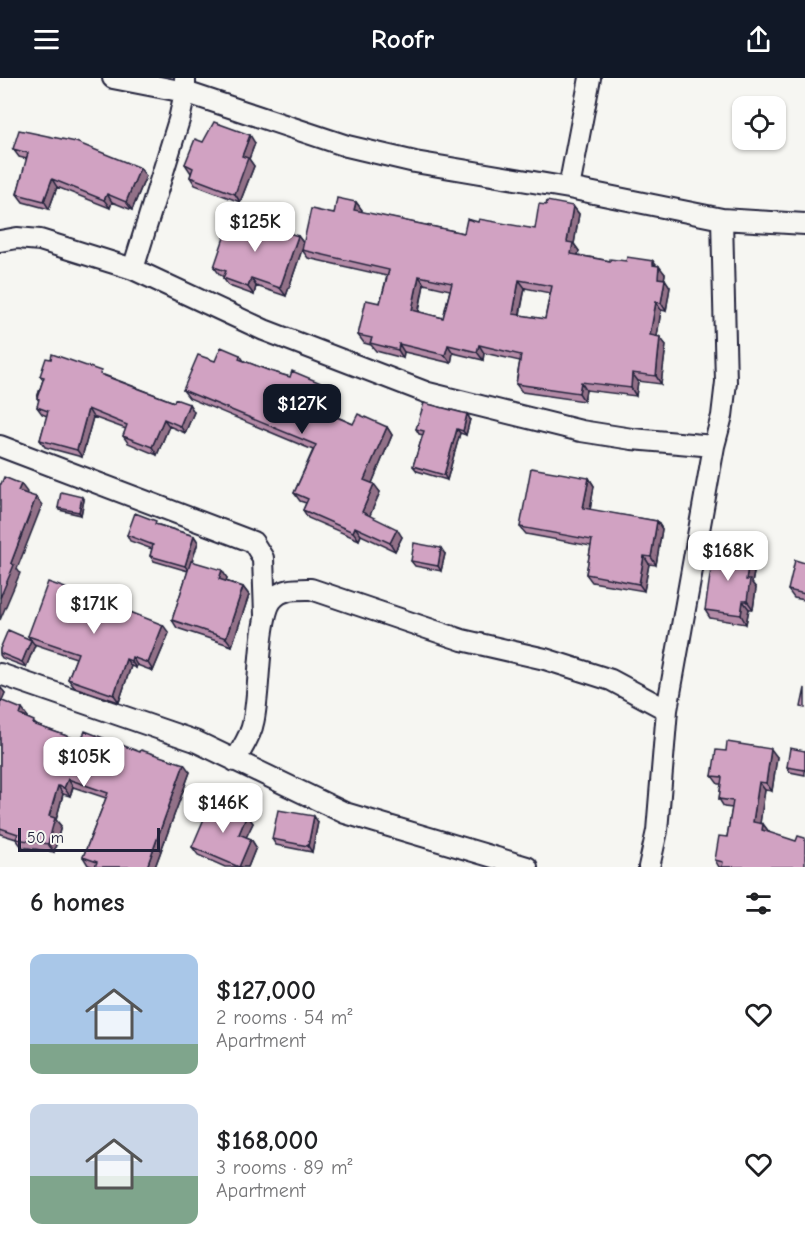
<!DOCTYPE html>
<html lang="en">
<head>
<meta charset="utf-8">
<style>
	:root { --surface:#fff; --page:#f2f2f2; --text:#202124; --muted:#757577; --accent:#111827 }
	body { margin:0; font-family:"Comic Neue",sans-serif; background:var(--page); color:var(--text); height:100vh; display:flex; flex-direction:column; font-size:22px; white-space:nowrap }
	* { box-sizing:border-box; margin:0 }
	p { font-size:20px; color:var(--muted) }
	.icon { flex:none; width:33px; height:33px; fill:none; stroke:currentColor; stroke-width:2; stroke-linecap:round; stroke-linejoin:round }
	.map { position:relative; height:789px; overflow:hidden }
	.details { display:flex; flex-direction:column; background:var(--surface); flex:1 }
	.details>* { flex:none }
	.buttons { position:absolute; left:732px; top:18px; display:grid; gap:12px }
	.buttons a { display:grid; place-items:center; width:54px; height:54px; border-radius:12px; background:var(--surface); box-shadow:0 2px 4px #0004; font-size:30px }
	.scale { position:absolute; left:18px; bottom:15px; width:142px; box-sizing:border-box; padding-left:6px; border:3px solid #22223b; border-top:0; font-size:16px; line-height:21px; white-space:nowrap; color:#22223b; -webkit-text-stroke:4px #f6f6f2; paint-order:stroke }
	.price { position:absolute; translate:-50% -51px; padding:0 14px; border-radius:12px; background:#fff; color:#222; font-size:20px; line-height:39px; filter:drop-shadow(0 2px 3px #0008) }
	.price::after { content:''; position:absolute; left:50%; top:36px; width:18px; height:14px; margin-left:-9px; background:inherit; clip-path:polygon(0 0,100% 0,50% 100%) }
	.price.active { background:var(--accent); color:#fff }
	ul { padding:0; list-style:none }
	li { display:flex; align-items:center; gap:18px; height:150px; padding:0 30px }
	li span { display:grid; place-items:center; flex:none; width:168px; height:120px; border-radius:12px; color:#555 }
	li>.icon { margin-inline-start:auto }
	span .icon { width:72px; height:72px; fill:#fffc; stroke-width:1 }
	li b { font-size:26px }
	h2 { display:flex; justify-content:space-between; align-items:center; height:72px; padding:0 30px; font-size:26px }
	header { display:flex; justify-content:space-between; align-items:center; height:78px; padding:0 30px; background:var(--accent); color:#fff; font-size:27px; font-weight:700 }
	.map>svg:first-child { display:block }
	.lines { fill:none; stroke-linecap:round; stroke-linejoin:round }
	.street-casing { stroke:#22223b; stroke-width:24 }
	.street { stroke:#f6f6f2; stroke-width:20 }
	.wall { fill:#b48ba7; stroke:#22223b; stroke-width:1.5; fill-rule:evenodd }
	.shaded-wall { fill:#927188; stroke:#22223b; stroke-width:1.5 }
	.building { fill:#d1a2c2; stroke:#22223b; stroke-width:1.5; fill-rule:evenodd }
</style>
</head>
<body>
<header><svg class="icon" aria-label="menu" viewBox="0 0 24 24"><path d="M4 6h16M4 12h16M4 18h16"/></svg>Roofr<svg class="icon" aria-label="share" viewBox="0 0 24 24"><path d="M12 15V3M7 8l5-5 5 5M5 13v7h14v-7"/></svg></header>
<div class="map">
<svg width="805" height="789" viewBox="0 0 805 789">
	<rect width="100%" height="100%" fill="#f6f6f2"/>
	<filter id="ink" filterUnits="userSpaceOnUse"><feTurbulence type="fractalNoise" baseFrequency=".0167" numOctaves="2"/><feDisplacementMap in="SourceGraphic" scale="12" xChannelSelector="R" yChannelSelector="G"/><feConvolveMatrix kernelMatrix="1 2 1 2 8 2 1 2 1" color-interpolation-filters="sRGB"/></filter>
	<g filter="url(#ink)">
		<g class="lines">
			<defs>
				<path id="street" d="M113,0L185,14L347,68L415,84L569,110L722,141L805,146
					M569,110L590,0
					M0,163L17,160L40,162L133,191L264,252L428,315L581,353L632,361L714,368L722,338L726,304L722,141
					M133,191L179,42L185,14V0
					M0,368L253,464L263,480L265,537
					M0,596L195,663L345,735L527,789
					M235,683C241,671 251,658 253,645C260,619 258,540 272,522C282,510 297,511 311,511L462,562L545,581L611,602L667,632
					M649,789L657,753L667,632L714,368"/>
			</defs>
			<!-- street casing -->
			<use href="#street" class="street-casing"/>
			<!-- street -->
			<use href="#street" class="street"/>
		</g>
		<!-- wall -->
		<path class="wall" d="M203,64L255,65L249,81L254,88L240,124L195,107L190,99L191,95L185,86Z
			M13,71L146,98L132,132L112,124L110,130L57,109L49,131L23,124L17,116L27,81L19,79Z
			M356,124L362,132L361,134L464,155L478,144L535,151L546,127L573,128L579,136L574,166L579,173L578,177L610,183L657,188L665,196L664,201L670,209L666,233L661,232L657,258L666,267L661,306L638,303L636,318L586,312L584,323L522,314L516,306L520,283L484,275L483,282L453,275L451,285L404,274L403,280L376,273L371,267L364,265L358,257L380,225L387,198L308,180L302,172L334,136ZM424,206L450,212L443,240L419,234ZM525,210L550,215L545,241L520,237Z
			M298,158L304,166L286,218L256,208L254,217L229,208L223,200L224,199L220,197L214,189Z
			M240,277L244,283L270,293L290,299L323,306L328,314L321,332L353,346L387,349L392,357L372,405L380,414L369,438L402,459L395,473L361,457L359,462L308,440L303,432L306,425L300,423L294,415L313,372L189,320L183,312L215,283Z
			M104,297L174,324L189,326L194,334L185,355L169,348L157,377L128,365L123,358L126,351L93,339L82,379L45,369L40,362L47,338L42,336L37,329L39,323L37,320L43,302L40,298Z
			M467,336L470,341L466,357L460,355L447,402L417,393L413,388L423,357L419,356L416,351Z
			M589,400L594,408L590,432L657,443L662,451L656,487L649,486L644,513L592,504L586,496L591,468L526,456L520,449Z
			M84,422L81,437L59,432L58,430Z
			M159,447L194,458L198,464L192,483L227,500L226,503L243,509L249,517L232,568L177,550L172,542L188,493L154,483L150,478L152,471L130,463L127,457Z
			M445,476L441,493L415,488L411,483Z
			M756,484L752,505L756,510L753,531H749L746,546L710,540L705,532Z
			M805,485V522L794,520L788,512Z
			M169,555L153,593L137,587L136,590L131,588L119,624L74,609L68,601L76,580L34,566L35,567L26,589L2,580L0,577V571L31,562L28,558Z
			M0,609L5,615L1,623L28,639V640L38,648L81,663L190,694L155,789H94L88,787L83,779L106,720L73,709L70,718L63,716L56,742L61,748L54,774L22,769L16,761L0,756Z
			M726,673L777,679L772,713L765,712L760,745L763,746L769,754L805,789H719L715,782L727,759L732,730L724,729L719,721L721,706H718L712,698Z
			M805,673V697L790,694L787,689Z
			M247,737L253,745L246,759L251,761L256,769L248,789H225L198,777L192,769Z
			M318,744L312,774L276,767L272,761Z"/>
		<!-- shaded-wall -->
		<path class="shaded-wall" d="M250,57L255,65L249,81L254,88L240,124L235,116L242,78Z
			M140,90L146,98L132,132L126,124Z
			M52,101L57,109L49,131L44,123Z
			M107,116L112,124L110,130L104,122Z
			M356,124L362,132L360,140L354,132Z
			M573,128L579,136L574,166L579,173L576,184L571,176L567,164Z
			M298,158L304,166L286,218L280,210Z
			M653,183L659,191V188L665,196L663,208L658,200L653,187Z
			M419,198L424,206L417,241L412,232Z
			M251,200L256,208L254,217L248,209Z
			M665,201L670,209L666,233L661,225Z
			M519,202L525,210L518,244L513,236Z
			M656,224L661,232L656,265L650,257Z
			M660,259L666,267L661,306L656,298Z
			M399,266L404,274L403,280L398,272Z
			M448,267L453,275L451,285L445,277Z
			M479,267L484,275L483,282L477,274Z
			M632,295L638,303L636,318L631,310Z
			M581,304L586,312L584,323L579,315Z
			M323,306L328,314L319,337L313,329Z
			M189,326L194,334L185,355L180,348Z
			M88,331L93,339L82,379L77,372Z
			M467,336L470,341L466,357L463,353Z
			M164,341L169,348L157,377L152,369Z
			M387,349L392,357L370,410L364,402Z
			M457,351L460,355L447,402L444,397Z
			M589,400L594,408L589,438L583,430Z
			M21,406L27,414L24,421L18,413Z
			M374,406L380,414L368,442L362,434Z
			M36,419L42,427L17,491L20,495L0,542V520L11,485Z
			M82,419L84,422L81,437L79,434Z
			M657,443L662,451L656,487L651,479Z
			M355,449L361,457L359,462L353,454Z
			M397,451L402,459L395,473L390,465Z
			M194,458L198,464L189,493L185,488Z
			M441,470L445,476L441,493L438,488Z
			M750,476L756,484L752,505L756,510L753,531L747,523L746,502Z
			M644,478L649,486L644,513L639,506Z
			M222,492L227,500L224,509L219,501Z
			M243,509L249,517L232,568L226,560Z
			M743,523L749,531L746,546L741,537Z
			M163,547L169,555L153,593L148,585Z
			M31,562L35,567L26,589L22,584Z
			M132,579L137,587L136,590L131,583Z
			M126,581L131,588L119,624L114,617Z
			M0,609L5,615L0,627Z
			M22,631L28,639L26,645L20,637Z
			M771,671L777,679L772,713L766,705Z
			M184,686L190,694L155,789H147Z
			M68,701L73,709L70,718L64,710Z
			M759,704L765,712L759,752L753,744Z
			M58,708L63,716L56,742L61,748L54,774L48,766L49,738Z
			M247,737L253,745L244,764L239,756Z
			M314,738L318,744L312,774L308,768Z
			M763,746L769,754L768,761L762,752Z
			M251,761L256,769L248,789H239Z"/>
		<!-- building -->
		<path class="building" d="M214,44L250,57L242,78L248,80L235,116L190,99L193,90L185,86L195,61L203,64Z
			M19,52L76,64L140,90L126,124L107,116L104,122L52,101L44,123L17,116L28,75L13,71Z
			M337,120L356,124L354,132L464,155L467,141L478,144L479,141L535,151L539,126L546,127L547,123L573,128L567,164L573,165L571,176L610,183V181L626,183L627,179L653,183V187L659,188L658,200L665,201L661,225L656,224L650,257L660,259L656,298L632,295L631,310L581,304L579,315L516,306L521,277L479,267L477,274L448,267L445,277L399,266L398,272L370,265L372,260L358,257L366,222L380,225L389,192L302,172L311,131L334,136ZM419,198L452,205L443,240L412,232ZM519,202L552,208L545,241L513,236Z
			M232,136L298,158L280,210L251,200L248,209L223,200L226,193L214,189Z
			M221,269L240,277L239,281L270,293L290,299L292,293L323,306L313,329L353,346L358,336L387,349L364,402L374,406L362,434L397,451L390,465L355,449L353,454L303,432L308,421L294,415L316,367L183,312L198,277L215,283Z
			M52,276L101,293L100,296L174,324L175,321L189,326L180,348L164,341L152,369L123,358L127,347L88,331L77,372L40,362L48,333L37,329L39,321L37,320L44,299L40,298L46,280L51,281Z
			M424,325L467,336L463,353L457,351L444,397L413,388L424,353L416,351Z
			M531,390L589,400L583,430L657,443L651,479L644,478L639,506L586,496L592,462L520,449Z
			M4,399L21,406L18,413L36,419L11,485L14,487L0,520V406H1Z
			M61,414L82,419L79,434L58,430Z
			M135,435L156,443L155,446L194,458L185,488L150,478L153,467L127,457Z
			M414,465L441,470L438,488L411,483Z
			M714,470L750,476L746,502H750L747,523H743L741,537L705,532Z
			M795,482L805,485V516L788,512Z
			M191,483L222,492L219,501L243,509L226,560L172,542Z
			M48,504L100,522L163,547L148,585L132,579L131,583L126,581L114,617L68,601L78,575L28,558Z
			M8,552L31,562L22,584L0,575V571Z
			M805,610V630L801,629Z
			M0,622L22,631L20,637L34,643L33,646L81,663L85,653L140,674L141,672L184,686L147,789H95L97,784L83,779L108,715L68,701L64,710L58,708L49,738L55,740L48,766L16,761L18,756L0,750Z
			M727,664L771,671L766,705L759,704L753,744L763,746L762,752L796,763L798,758L805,760V789H722L723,784L715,782L719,758L727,759L733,723L719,721L722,699L712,698L716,672L726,673Z
			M790,670L805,673V692L787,689Z
			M212,722L247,737L239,756L251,761L239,789L192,769Z
			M278,732L314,738L308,768L272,761Z"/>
	</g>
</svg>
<div class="buttons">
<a><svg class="icon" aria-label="locate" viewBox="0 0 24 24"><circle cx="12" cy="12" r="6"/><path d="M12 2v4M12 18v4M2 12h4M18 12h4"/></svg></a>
</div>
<div class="scale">50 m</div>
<b class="price" style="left:255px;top:175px">$125K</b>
<b class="price active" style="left:302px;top:357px">$127K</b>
<b class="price" style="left:728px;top:504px">$168K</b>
<b class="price" style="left:94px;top:557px">$171K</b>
<b class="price" style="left:84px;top:710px">$105K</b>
<b class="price" style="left:223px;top:756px">$146K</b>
</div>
<section class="details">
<h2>6 homes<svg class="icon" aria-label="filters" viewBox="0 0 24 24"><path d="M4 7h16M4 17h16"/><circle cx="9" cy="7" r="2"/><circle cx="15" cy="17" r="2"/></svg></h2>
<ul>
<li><span style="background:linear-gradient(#a9c7e8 75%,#7fa58c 0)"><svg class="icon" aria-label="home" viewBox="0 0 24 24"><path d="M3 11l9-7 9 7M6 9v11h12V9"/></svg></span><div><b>$127,000</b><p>2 rooms · 54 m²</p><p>Apartment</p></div><svg class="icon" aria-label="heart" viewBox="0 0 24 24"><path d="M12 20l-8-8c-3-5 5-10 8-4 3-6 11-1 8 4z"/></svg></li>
<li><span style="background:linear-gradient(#c9d6e8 60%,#7fa58c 0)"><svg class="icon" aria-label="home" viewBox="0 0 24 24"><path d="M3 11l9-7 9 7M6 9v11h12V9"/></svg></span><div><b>$168,000</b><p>3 rooms · 89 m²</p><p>Apartment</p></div><svg class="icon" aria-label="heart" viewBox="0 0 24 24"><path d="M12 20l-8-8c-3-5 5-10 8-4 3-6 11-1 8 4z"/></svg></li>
</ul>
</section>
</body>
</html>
